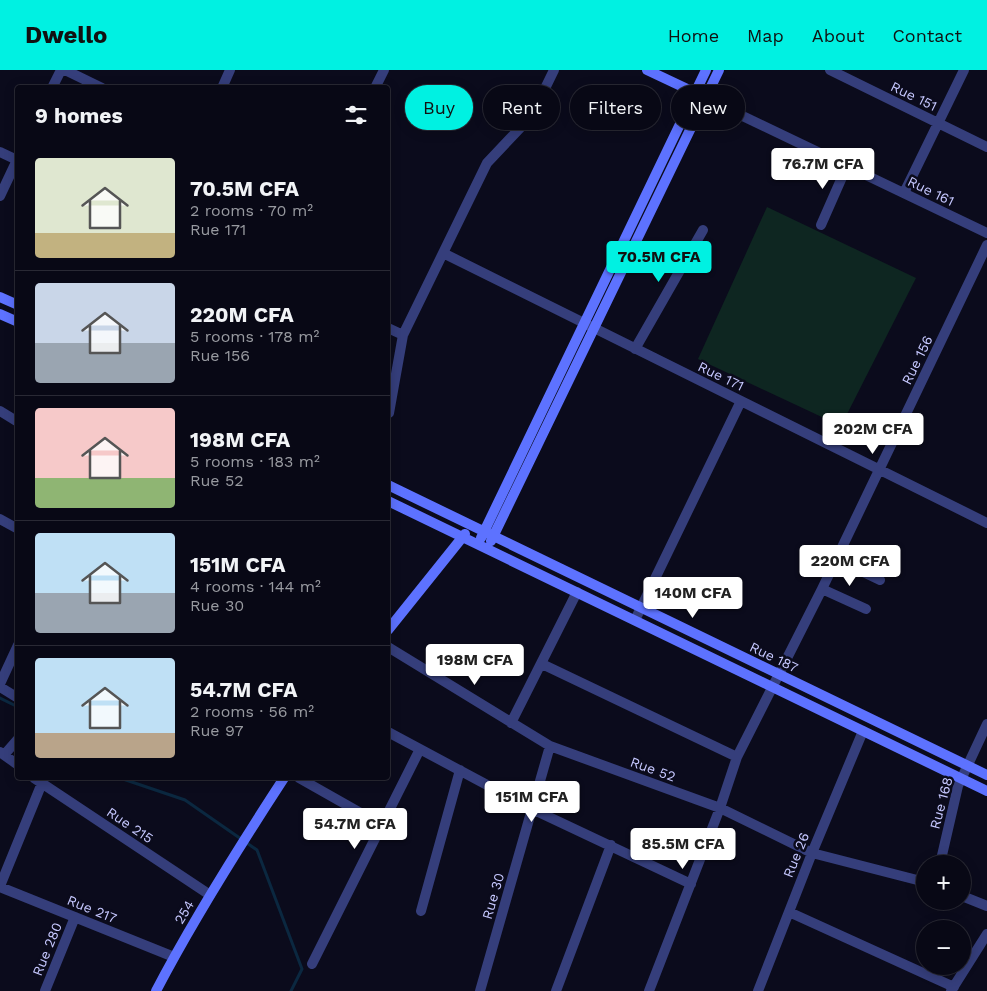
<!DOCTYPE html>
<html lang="en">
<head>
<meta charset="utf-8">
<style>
	:root { --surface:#080815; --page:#161622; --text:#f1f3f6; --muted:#989aa0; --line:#292934; --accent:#00f1e2 }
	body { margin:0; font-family:"Work Sans",sans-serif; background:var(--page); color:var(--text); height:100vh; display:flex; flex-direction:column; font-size:19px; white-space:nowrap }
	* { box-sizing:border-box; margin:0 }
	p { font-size:16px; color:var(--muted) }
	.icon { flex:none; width:28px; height:28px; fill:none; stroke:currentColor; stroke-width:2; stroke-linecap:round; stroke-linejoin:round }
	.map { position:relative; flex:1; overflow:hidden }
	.drawer { position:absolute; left:15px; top:15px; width:375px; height:695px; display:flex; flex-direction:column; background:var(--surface); border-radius:5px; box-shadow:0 2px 12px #0003,0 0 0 1px var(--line) }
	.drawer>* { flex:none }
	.banner { position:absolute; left:405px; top:15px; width:475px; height:45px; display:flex; gap:10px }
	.buttons { position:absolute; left:916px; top:785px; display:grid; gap:10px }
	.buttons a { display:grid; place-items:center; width:55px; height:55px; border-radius:50%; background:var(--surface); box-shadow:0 2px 12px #0003,0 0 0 1px var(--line); font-size:25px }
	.price { position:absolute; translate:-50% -42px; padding:0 11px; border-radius:5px; background:#fff; color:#222; font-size:16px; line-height:32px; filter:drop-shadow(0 1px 2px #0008) }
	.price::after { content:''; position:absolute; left:50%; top:30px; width:15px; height:11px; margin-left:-8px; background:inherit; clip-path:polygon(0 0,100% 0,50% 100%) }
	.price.selected { background:var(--accent); color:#111 }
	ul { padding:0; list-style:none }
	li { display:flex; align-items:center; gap:15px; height:125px; padding:0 20px }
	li+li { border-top:1px solid var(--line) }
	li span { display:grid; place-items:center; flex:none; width:140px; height:100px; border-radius:5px; color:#555 }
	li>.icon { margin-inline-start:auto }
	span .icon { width:60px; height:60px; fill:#fffc; stroke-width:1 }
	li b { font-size:21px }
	h2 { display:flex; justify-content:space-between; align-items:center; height:60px; padding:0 20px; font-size:21px }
	.pill { padding:0 18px; border-radius:22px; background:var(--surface); box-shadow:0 2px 12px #0003,0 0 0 1px var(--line); font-size:18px; line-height:45px }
	.pill.selected { background:var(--accent); color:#111 }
	header { display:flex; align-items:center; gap:30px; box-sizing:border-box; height:70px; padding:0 25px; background:var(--accent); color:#111 }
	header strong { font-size:24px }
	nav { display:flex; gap:28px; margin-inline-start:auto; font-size:18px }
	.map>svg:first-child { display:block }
	.green { fill:#0e2621 }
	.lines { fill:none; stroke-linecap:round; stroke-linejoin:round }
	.stream { stroke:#0b2840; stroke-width:3 }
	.street { stroke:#353e7b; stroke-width:10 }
	.secondary { stroke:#5d72ff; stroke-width:10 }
	.labels { text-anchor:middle; stroke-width:5; stroke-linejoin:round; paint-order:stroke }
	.street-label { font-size:14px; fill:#c6c8ff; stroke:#0b0b1c }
</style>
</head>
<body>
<header>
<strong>Dwello</strong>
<nav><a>Home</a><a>Map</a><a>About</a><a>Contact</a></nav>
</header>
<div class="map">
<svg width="987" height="921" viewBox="0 0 987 921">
	<rect width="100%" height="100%" fill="#0b0b1c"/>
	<!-- green -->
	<path class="green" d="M767,137L916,208L841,356L698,289Z"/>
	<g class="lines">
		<!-- stream -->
		<path class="stream" d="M0,628L18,637
			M120,708L185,730L257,780L302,899L291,921"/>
		<!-- street -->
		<path class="street" d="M65,0L102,18
			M830,0L987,77
			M52,18L61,0
			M222,18L230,0
			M375,18L384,0
			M705,28L987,163
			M0,82L17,90L0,126
			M904,123L964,0
			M821,155L847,96
			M443,183L987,453
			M388,258L403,265
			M635,279L703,160
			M0,341L18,352
			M389,343L403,265L487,93L521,57L534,41L554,0
			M0,449L18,459
			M836,489L880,510
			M822,519L866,539
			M635,550L741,331
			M388,577L550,676L720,738L812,783L925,812
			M542,594L737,687
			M0,614L18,575
			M0,617L18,628
			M511,653L577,522
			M388,662L532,739L691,814
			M0,682L18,695
			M4,685L18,669
			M34,708L210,825
			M299,708L382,755
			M940,794L958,716L987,654
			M0,816L42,713
			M0,817L174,887
			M962,826L987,836
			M421,841L460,700
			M789,842L954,917
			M312,894L420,679
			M45,921L75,847
			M480,921L550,676
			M556,921L611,775
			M649,921L720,738L737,687L822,519L987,175
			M758,921L812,783L863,661
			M951,921L987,864"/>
		<!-- secondary -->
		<path class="secondary" d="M647,0L700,25
			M0,227L18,235
			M0,244L18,252
			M388,415L987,705
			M388,431L987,721
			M481,468L706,0
			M491,471L719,0
			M388,560L465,464
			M156,921C194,848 239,777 284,708"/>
	</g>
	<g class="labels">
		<!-- street labels -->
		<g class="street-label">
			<text transform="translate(914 26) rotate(26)" y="5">Rue 151</text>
			<text transform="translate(931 121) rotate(26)" y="5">Rue 161</text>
			<text transform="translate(917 290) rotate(-64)" y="5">Rue 156</text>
			<text transform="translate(721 306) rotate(26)" y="5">Rue 171</text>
			<text transform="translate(774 587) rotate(26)" y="5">Rue 187</text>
			<text transform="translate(653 699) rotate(20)" y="5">Rue 52</text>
			<text transform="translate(941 733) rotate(-75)" y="5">Rue 168</text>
			<text transform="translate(130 755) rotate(34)" y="5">Rue 215</text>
			<text transform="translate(796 785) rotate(-68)" y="5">Rue 26</text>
			<text transform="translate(493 826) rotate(-74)" y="5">Rue 30</text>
			<text transform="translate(92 839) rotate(22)" y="5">Rue 217</text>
			<text transform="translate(184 842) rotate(-59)" y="5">254</text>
			<text transform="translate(47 879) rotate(-68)" y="5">Rue 280</text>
		</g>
	</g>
</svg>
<div class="buttons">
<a>+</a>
<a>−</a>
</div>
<b class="price" style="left:823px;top:120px">76.7M CFA</b>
<b class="price selected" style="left:659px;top:213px">70.5M CFA</b>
<b class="price" style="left:873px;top:385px">202M CFA</b>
<b class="price" style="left:850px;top:517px">220M CFA</b>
<b class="price" style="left:693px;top:549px">140M CFA</b>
<b class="price" style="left:475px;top:616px">198M CFA</b>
<b class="price" style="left:532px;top:753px">151M CFA</b>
<b class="price" style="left:355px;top:780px">54.7M CFA</b>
<b class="price" style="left:683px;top:800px">85.5M CFA</b>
<div class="banner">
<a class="pill selected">Buy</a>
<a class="pill">Rent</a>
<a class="pill">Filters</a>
<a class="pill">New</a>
</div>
<section class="drawer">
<h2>9 homes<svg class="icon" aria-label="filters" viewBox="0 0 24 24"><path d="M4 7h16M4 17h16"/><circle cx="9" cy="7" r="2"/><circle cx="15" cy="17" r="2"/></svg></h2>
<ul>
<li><span style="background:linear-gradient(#dfe7d0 75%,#c2b280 0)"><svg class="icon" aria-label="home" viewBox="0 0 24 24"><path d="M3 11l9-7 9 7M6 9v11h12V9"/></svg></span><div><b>70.5M CFA</b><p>2 rooms · 70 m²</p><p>Rue 171</p></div></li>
<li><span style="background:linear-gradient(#c9d6e8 60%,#9aa5b1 0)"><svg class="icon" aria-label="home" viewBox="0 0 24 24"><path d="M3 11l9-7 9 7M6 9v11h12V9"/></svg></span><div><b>220M CFA</b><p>5 rooms · 178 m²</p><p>Rue 156</p></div></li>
<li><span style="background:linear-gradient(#f6c9c9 70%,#8fb573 0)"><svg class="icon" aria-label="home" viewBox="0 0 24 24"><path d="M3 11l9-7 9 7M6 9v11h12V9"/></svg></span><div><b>198M CFA</b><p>5 rooms · 183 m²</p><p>Rue 52</p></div></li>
<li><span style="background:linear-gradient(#bfe0f5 60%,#9aa5b1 0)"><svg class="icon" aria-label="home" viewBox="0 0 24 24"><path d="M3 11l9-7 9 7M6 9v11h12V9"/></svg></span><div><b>151M CFA</b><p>4 rooms · 144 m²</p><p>Rue 30</p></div></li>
<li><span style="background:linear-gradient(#bfe0f5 75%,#b9a48a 0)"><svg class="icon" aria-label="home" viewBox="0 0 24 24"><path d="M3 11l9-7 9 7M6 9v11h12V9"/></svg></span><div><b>54.7M CFA</b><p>2 rooms · 56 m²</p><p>Rue 97</p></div></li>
</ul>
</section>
</div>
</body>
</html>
